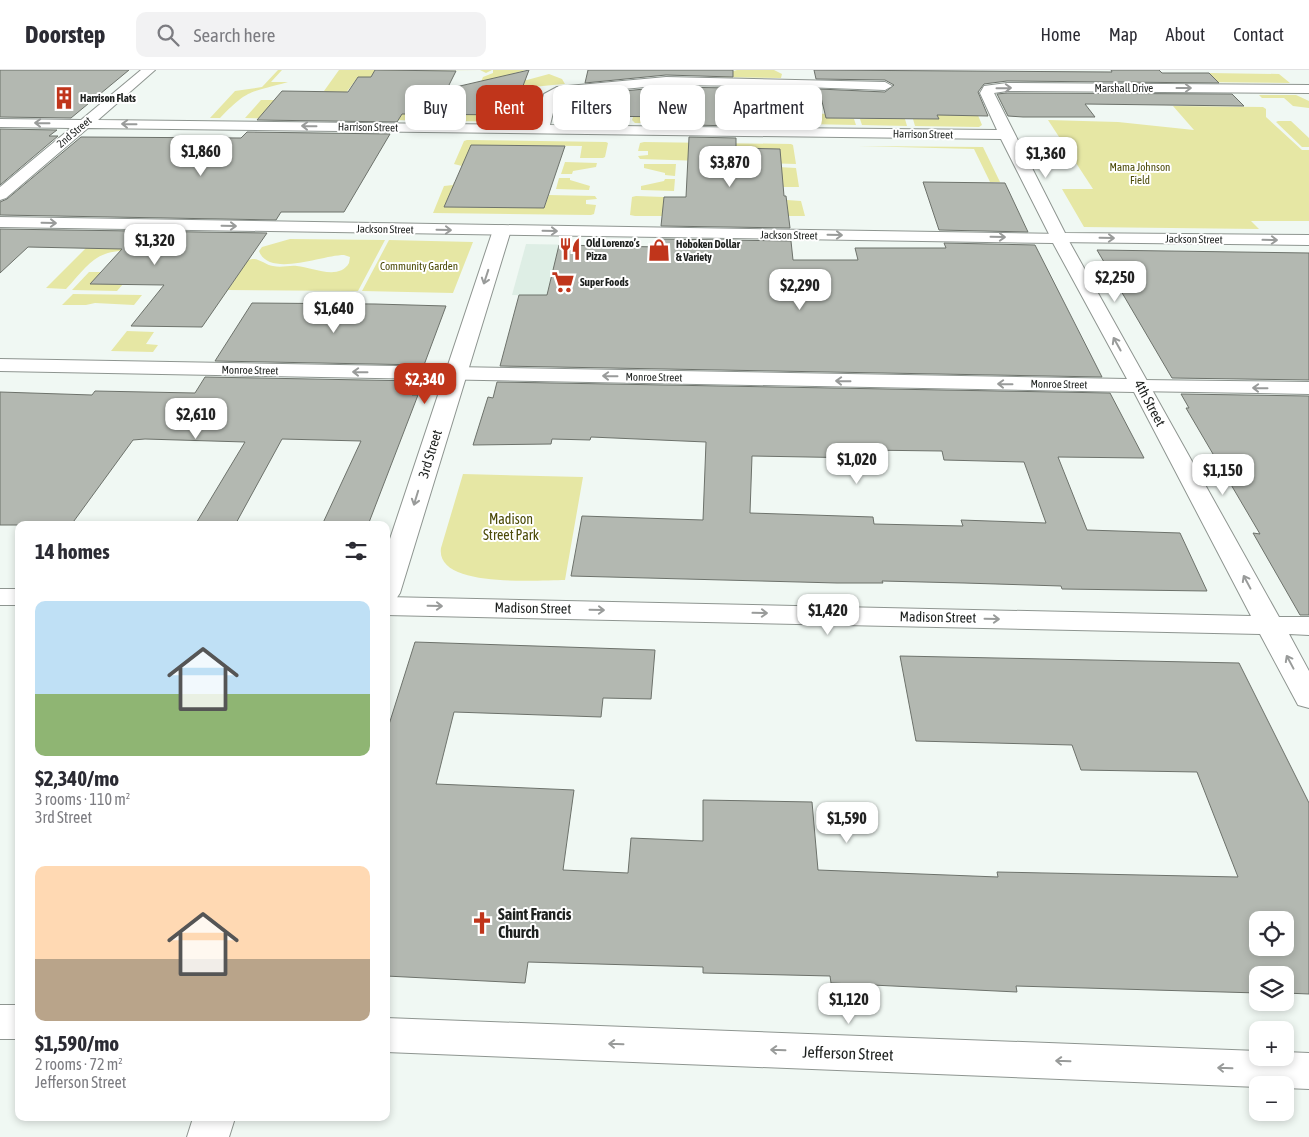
<!DOCTYPE html>
<html lang="en">
<head>
<meta charset="utf-8">
<style>
	:root { --surface:#fff; --page:#f2f2f3; --text:#2b2b33; --muted:#7c7c81; --line:#e1e1e2; --accent:#c0351b }
	body { margin:0; font-family:"Asap Condensed",sans-serif; background:var(--page); color:var(--text); height:100vh; display:flex; flex-direction:column; font-size:19px; white-space:nowrap }
	* { box-sizing:border-box; margin:0 }
	p { font-size:16px; color:var(--muted) }
	.icon { flex:none; width:28px; height:28px; fill:none; stroke:currentColor; stroke-width:2; stroke-linecap:round; stroke-linejoin:round }
	.map { position:relative; flex:1; overflow:hidden }
	.details { position:absolute; left:15px; top:451px; width:375px; height:600px; display:flex; flex-direction:column; background:var(--surface); border-radius:10px; box-shadow:0 2px 8px #0003 }
	.details>* { flex:none }
	.guide { position:absolute; left:405px; top:15px; width:475px; height:45px; display:flex; gap:10px }
	.controls { position:absolute; left:1249px; top:841px; display:grid; gap:10px }
	.controls a { display:grid; place-items:center; width:45px; height:45px; border-radius:10px; background:var(--surface); box-shadow:0 2px 8px #0003; font-size:25px }
	.price { position:absolute; translate:-50% -42px; padding:0 11px; border-radius:10px; background:#fff; color:#222; font-size:16px; line-height:32px; filter:drop-shadow(0 1px 2px #0008) }
	.price::after { content:''; position:absolute; left:50%; top:30px; width:15px; height:11px; margin-left:-8px; background:inherit; clip-path:polygon(0 0,100% 0,50% 100%) }
	.price.on { background:var(--accent); color:#fff }
	ul { padding:0; list-style:none }
	li { display:grid; align-content:center; gap:10px; height:265px; padding:0 20px }
	li span { display:grid; place-items:center; height:155px; border-radius:10px; color:#555 }
	li>.icon { margin-inline-start:auto }
	span .icon { width:90px; height:90px; fill:#fffc; stroke-width:1 }
	li b { font-size:21px }
	h2 { display:flex; justify-content:space-between; align-items:center; height:60px; padding:0 20px; font-size:21px }
	.tag { padding:0 18px; border-radius:10px; background:var(--surface); box-shadow:0 2px 8px #0003; font-size:18px; line-height:45px }
	.tag.on { background:var(--accent); color:#fff }
	header { display:flex; align-items:center; gap:30px; box-sizing:border-box; height:70px; padding:0 25px; background:var(--surface); border-bottom:1px solid var(--line) }
	header strong { font-size:24px }
	nav { display:flex; gap:28px; margin-inline-start:auto; font-size:18px }
	.search { width:350px; height:45px; background:var(--page); display:flex; align-items:center; gap:12px; box-sizing:border-box; padding:0 18px; border-radius:10px; color:var(--muted); font-size:19px }
	.map>svg:first-child { display:block }
	.built { fill:#deeee5 }
	.green { fill:#e6e7a4 }
	.building { fill:#b3b8b1; stroke:#6d726b; fill-rule:evenodd }
	.lines { fill:none; stroke-linecap:round; stroke-linejoin:round }
	.minor-casing { stroke:#8e9590; stroke-width:2 }
	.tertiary-casing { stroke:#8e9590; stroke-width:2 }
	.minor { fill:#fff; fill-rule:evenodd }
	.tertiary { fill:#fff; fill-rule:evenodd }
	.oneway { stroke:#999b9a }
	.labels { text-anchor:middle; stroke-width:4; stroke-linejoin:round; paint-order:stroke }
	.far-street-label { font-size:11px; fill:#1d201e; stroke:#fff }
	.far-poi-label { font-size:11px; font-weight:bold; fill:#1d201e; stroke:#fff; text-anchor:start }
	.far-park-label { font-size:11px; fill:#4b4a06; stroke:#fff }
	.street-label { font-size:14px; fill:#1d201e; stroke:#fff }
	.park-label { font-size:14px; fill:#4b4a06; stroke:#fff }
	.near-poi-label { font-size:16px; font-weight:bold; fill:#1d201e; stroke:#fff; text-anchor:start }
	.near-street-label { font-size:16px; fill:#1d201e; stroke:#fff }
</style>
</head>
<body>
<header>
<strong>Doorstep</strong>
<div class="search"><svg class="icon" aria-label="search" viewBox="0 0 24 24"><circle cx="10" cy="10" r="6"/><path d="M15 15l6 6"/></svg>Search here</div>
<nav><a>Home</a><a>Map</a><a>About</a><a>Contact</a></nav>
</header>
<div class="map">
<svg width="1309" height="1067" viewBox="0 0 1309 1067">
	<rect width="100%" height="100%" fill="#f0f8f3"/>
	<!-- built -->
	<path class="built" d="M526,174L705,177V228L512,225Z"/>
	<!-- green -->
	<path class="green" d="M278,0H282L271,12H288C250,23 249,18 220,48H210L235,21L262,17Z
		M339,0H492L486,3L480,0L375,1L371,7H358L342,28L324,21Z
		M493,0H526L511,4L527,10L549,4L562,9L565,14C537,16 507,22 481,12L483,7L493,3Z
		M737,0H774L782,4L781,8L712,7L710,4H724Z
		M1209,3L1279,4L1290,13L1198,12Z
		M790,19H799L804,43L829,44L830,48L854,49L856,55L807,54L804,44H795Z
		M1259,25H1296L1309,31V38L1293,36L1284,28H1262Z
		M261,30H274L316,49L245,48Z
		M517,32H528L523,50L519,52L454,51L457,44L488,45L490,40H514Z
		M398,33L450,44L446,51L390,50Z
		M568,33L579,34L600,47H627L626,51L567,52L564,51Z
		M1173,36L1263,37L1266,39V47L1302,80H1309V151H1251L1259,159L1084,157L1062,119H1093L1048,50L1118,52L1194,60Z
		M975,38L982,55L979,57L915,56L913,49H939L937,45H964Z
		M633,47H679L678,51L673,53H635L632,50Z
		M860,49H905L907,56L862,55Z
		M1278,51H1291L1309,68V77H1302L1276,52Z
		M467,70L606,72L608,73L605,87L603,88H580L582,76L471,75L486,99L461,98L462,96L454,94L464,71Z
		M644,72L791,74L793,75L796,94L640,89L638,86L648,85V81H638L640,73Z
		M858,76L983,77L1000,112H990L974,79Z
		M565,92L597,93L596,97L573,101L572,104H561Z
		M644,94H676L675,106L665,105V103L644,98Z
		M778,97L796,98L799,117H762Z
		M559,108H570V110L590,116L589,120L556,119Z
		M665,109H675L674,121L641,120V116L664,111Z
		M454,112L490,113L486,125L450,124L444,137L544,138L549,125L595,126L597,129L586,130V134L596,135L594,144L591,145L433,143L444,116L453,115Z
		M636,126L664,127L663,139L788,141L787,130L801,131L805,146H635L630,145L632,127Z
		M98,166L127,181C94,180 87,197 66,219L46,218Z
		M290,169L385,170L358,221L228,220L241,200H216L252,189C259,188 266,195 273,196C282,198 289,195 297,196C311,197 339,211 349,193L350,187L344,185C322,185 269,208 259,181L262,177Z
		M389,170L473,172L453,223L362,221Z
		M89,202H101L91,214H123L117,221L72,220Z
		M73,224L142,225L134,235L95,233L86,235H62Z
		M127,261L154,262L146,274L158,275L153,282L111,281Z
		M463,404L583,407L565,510C539,510 435,519 441,478Z"/>
	<!-- building -->
	<path class="building" d="M0,0H129L71,48L0,47Z
		M375,0L456,1L447,19L529,0L512,45L402,44L397,52L257,50L282,21L348,22L358,7H371Z
		M588,0H733V7L666,5L585,13Z
		M814,0L1112,2L1111,0H1159L1162,3H1209L1219,13L1007,11L984,14L978,22L988,46L937,45L939,49L826,48L819,19L885,22L894,15L885,10L816,9Z
		M666,17L734,18L736,56L690,55V47L575,46L581,25Z
		M1007,23L1232,24L1244,36L1085,34L1095,47H1023L1008,46L997,24Z
		M0,59L57,60L49,66H58L0,115Z
		M247,62L390,64L344,142H281L276,150L0,145V132L7,129L81,67L241,68Z
		M689,67L736,68V78L780,79L784,126H786L790,158L661,156L664,127H686Z
		M471,75L565,76L544,138L444,137Z
		M923,112L1005,113L1028,162L939,160Z
		M0,159L267,163L202,257L131,256L164,215L90,214L122,179L28,177L0,203Z
		M660,169L791,171L793,190H858L855,178H946L944,173L1035,175L1102,307L500,296L519,225H547L559,175L659,177Z
		M1097,180L1309,183V310L1172,308Z
		M252,233L375,234L446,236L424,295L215,291Z
		M205,307L418,311L412,325H418L368,455H322L361,371L282,369L235,455H195L245,372L145,369L133,370L71,455H0V322L92,325L95,321L195,323Z
		M497,312L1110,323L1144,388L1058,387L1087,460L1180,463L1207,521L1062,519L1061,516L964,513L882,511L883,513H837L571,506L582,446L703,450L706,372L591,367L590,370L552,369L551,374L473,375L488,327L493,328ZM863,380L942,381L944,390L1024,392L1046,453L961,450L963,456L874,454L873,447L750,443L752,386L864,388Z
		M1181,324L1309,326V545H1300L1253,463L1260,464L1186,338H1189Z
		M415,572L655,580L651,629L603,628L601,647L454,642L436,714L574,720L563,800L628,803L631,768L703,771V730L812,732L818,800L998,807L997,802L1238,807L1197,702L1081,700L1072,675L916,671L900,586L1239,593L1309,733V924L1285,923V905H1258V923L1016,916L1017,922L831,913L830,906L703,903V897L528,892L525,913L386,906V664ZM1258,850H1285V878H1258Z"/>
	<g class="lines">
		<defs>
			<path id="minor" d="M141,0H155L98,50L536,55L544,24L557,17L666,7L885,12L892,16L885,20L776,16L780,58L997,60L980,23L984,16L1007,13L1309,15V23L1007,21L994,23L1065,163L1309,165V175L1053,172L1001,69L88,58L6,128L0,130V117L71,58L0,57V49L81,50ZM666,15L763,16L765,58L550,55L557,26L560,25Z
				M502,155L508,156L511,160L400,523L396,529L386,531V481L493,160L496,156Z
				M1141,310L1309,312V324L1133,321L1130,316L1133,311Z
				M193,1048H235L229,1067H187Z"/>
			<path id="tertiary" d="M0,147L1065,164L1279,547H1309V565L1289,564L1309,601V638L1298,635L1260,564L386,545V527L1251,546L1134,322L0,301V289L1127,309L1053,173L0,157Z
				M0,519H19V535H0Z
				M0,935H19V969H0Z
				M386,948L1258,981V988H1285V982L1309,983V1019L1285,1018V1015H1258V1017L386,982Z"/>
		</defs>
		<!-- minor casing -->
		<use href="#minor" class="minor-casing"/>
		<!-- tertiary casing -->
		<use href="#tertiary" class="tertiary-casing"/>
		<!-- minor -->
		<use href="#minor" class="minor"/>
		<!-- tertiary -->
		<use href="#tertiary" class="tertiary"/>
	</g>
	<!-- one-way arrows -->
	<defs><path id="oneway-shaft" d="M-6 0H5M1.5-3L5.5 0L1.5 3" fill="none" stroke-width="1.6" stroke-linecap="round" stroke-linejoin="round" transform="scale(1.25)"/></defs>
	<g class="oneway">
		<use href="#oneway-shaft" transform="translate(1004 18) rotate(-1)"/>
		<use href="#oneway-shaft" transform="translate(1184 18)"/>
		<use href="#oneway-shaft" transform="translate(42 53) rotate(-179)"/>
		<use href="#oneway-shaft" transform="translate(129 54) rotate(-179)"/>
		<use href="#oneway-shaft" transform="translate(309 56) rotate(-179)"/>
		<use href="#oneway-shaft" transform="translate(49 153) rotate(1)"/>
		<use href="#oneway-shaft" transform="translate(229 156) rotate(1)"/>
		<use href="#oneway-shaft" transform="translate(444 160) rotate(1)"/>
		<use href="#oneway-shaft" transform="translate(550 161) rotate(1)"/>
		<use href="#oneway-shaft" transform="translate(835 165) rotate(1)"/>
		<use href="#oneway-shaft" transform="translate(998 167) rotate(1)"/>
		<use href="#oneway-shaft" transform="translate(1107 168) rotate(1)"/>
		<use href="#oneway-shaft" transform="translate(1270 170) rotate(1)"/>
		<use href="#oneway-shaft" transform="translate(486 207) rotate(108)"/>
		<use href="#oneway-shaft" transform="translate(1117 274) rotate(-119)"/>
		<use href="#oneway-shaft" transform="translate(360 302) rotate(-179)"/>
		<use href="#oneway-shaft" transform="translate(610 306) rotate(-179)"/>
		<use href="#oneway-shaft" transform="translate(843 311) rotate(-179)"/>
		<use href="#oneway-shaft" transform="translate(1005 314) rotate(-179)"/>
		<use href="#oneway-shaft" transform="translate(1260 318) rotate(-179)"/>
		<use href="#oneway-shaft" transform="translate(416 428) rotate(107)"/>
		<use href="#oneway-shaft" transform="translate(1247 512) rotate(-118)"/>
		<use href="#oneway-shaft" transform="translate(435 536) rotate(1)"/>
		<use href="#oneway-shaft" transform="translate(597 540) rotate(1)"/>
		<use href="#oneway-shaft" transform="translate(760 543) rotate(1)"/>
		<use href="#oneway-shaft" transform="translate(992 549) rotate(1)"/>
		<use href="#oneway-shaft" transform="translate(1290 592) rotate(-118)"/>
		<use href="#oneway-shaft" transform="translate(616 974) rotate(-178)"/>
		<use href="#oneway-shaft" transform="translate(778 980) rotate(-178)"/>
		<use href="#oneway-shaft" transform="translate(1063 991) rotate(-178)"/>
		<use href="#oneway-shaft" transform="translate(1225 998) rotate(-178)"/>
	</g>
	<!-- icons -->
	<defs>
		<symbol id="building-bare" viewBox="-9 -9 18 18"><path d="M-4-6H4V6H1V3H-1V6H-4ZM-2.5-4.3h1.7v1.8h-1.7ZM.8-4.3h1.7v1.8H.8ZM-2.5-1h1.7V.8h-1.7ZM.8-1h1.7V.8H.8Z" fill="#c0351b" stroke="#fff" stroke-width="2.5" paint-order="stroke"/></symbol>
		<symbol id="restaurant-bare" viewBox="-9 -9 18 18"><path d="M-5-6h1v4h1v-4h1v4h1v-4h1v5L-1.5 .5V6h-2V.5L-5-1ZM5-6V6H3V1.5H1.5Q1.5-4 5-6Z" fill="#c0351b" stroke="#fff" stroke-width="2.5" paint-order="stroke"/></symbol>
		<symbol id="shop-bare" viewBox="-9 -9 18 18"><path d="M-5-2.5h2.3a2.7 3.5 0 0 1 5.4 0H5L5.5 6h-11ZM-1.5-2.5h3a1.5 2.3 0 0 0-3 0Z" fill="#c0351b" stroke="#fff" stroke-width="2.5" paint-order="stroke"/></symbol>
		<symbol id="supermarket-bare" viewBox="-9 -9 18 18"><path d="M-6-5.5h2.5l.6 2H6L4.5 2H-2.5L-4.4-4H-6ZM-1.5 3.2a1.3 1.3 0 1 0 .1 0ZM3 3.2a1.3 1.3 0 1 0 .1 0Z" fill="#c0351b" stroke="#fff" stroke-width="2.5" paint-order="stroke"/></symbol>
		<symbol id="church-bare" viewBox="-9 -9 18 18"><path d="M-1.2-6h2.4v3.5h3.3v2.4h-3.3V6h-2.4V-.1h-3.3v-2.4h3.3Z" fill="#c0351b" stroke="#fff" stroke-width="2.5" paint-order="stroke"/></symbol>
	</defs>
	<g fill-rule="evenodd">
		<use href="#building-bare" x="48" y="12" width="32" height="32"/>
		<use href="#restaurant-bare" x="554" y="163" width="32" height="32"/>
		<use href="#shop-bare" x="643" y="164" width="32" height="32"/>
		<use href="#supermarket-bare" x="547" y="196" width="32" height="32"/>
		<use href="#church-bare" x="466" y="837" width="32" height="32"/>
	</g>
	<g class="labels">
		<!-- far-street labels -->
		<g class="far-street-label">
			<text x="1124" y="22">Marshall Drive</text>
			<text transform="translate(368 57) rotate(1)" y="4">Harrison Street</text>
			<text transform="translate(74 62) rotate(-40)" y="4">2nd Street</text>
			<text transform="translate(923 64) rotate(1)" y="4">Harrison Street</text>
			<text transform="translate(385 159) rotate(1)" y="4">Jackson Street</text>
			<text transform="translate(789 165) rotate(1)" y="4">Jackson Street</text>
			<text transform="translate(1194 169) rotate(1)" y="4">Jackson Street</text>
			<text transform="translate(250 300) rotate(1)" y="4">Monroe Street</text>
			<text transform="translate(654 307) rotate(1)" y="4">Monroe Street</text>
			<text transform="translate(1059 314) rotate(1)" y="4">Monroe Street</text>
		</g>
		<!-- far-poi labels -->
		<g class="far-poi-label">
			<text x="80" y="32">Harrison Flats</text>
			<text x="586" y="177">Old Lorenzo’s<tspan x="586" dy="13">Pizza</tspan></text>
			<text x="676" y="178">Hoboken Dollar<tspan x="676" dy="13">&amp; Variety</tspan></text>
			<text x="580" y="216">Super Foods</text>
		</g>
		<!-- far-park labels -->
		<g class="far-park-label">
			<text x="1140" y="101">Mama Johnson<tspan x="1140" dy="13">Field</tspan></text>
			<text x="419" y="200">Community Garden</text>
		</g>
		<!-- street labels -->
		<g class="street-label">
			<text transform="translate(1150 333) rotate(62)" y="5">4th Street</text>
			<text transform="translate(430 384) rotate(-73)" y="5">3rd Street</text>
			<text transform="translate(533 538) rotate(1)" y="5">Madison Street</text>
			<text transform="translate(938 547) rotate(1)" y="5">Madison Street</text>
		</g>
		<!-- park labels -->
		<g class="park-label">
			<text x="511" y="454">Madison<tspan x="511" dy="16">Street Park</tspan></text>
		</g>
		<!-- near-poi labels -->
		<g class="near-poi-label">
			<text x="498" y="850">Saint Francis<tspan x="498" dy="18">Church</tspan></text>
		</g>
		<!-- near-street labels -->
		<g class="near-street-label">
			<text transform="translate(848 983) rotate(2)" y="6">Jefferson Street</text>
		</g>
	</g>
</svg>
<div class="controls">
<a><svg class="icon" aria-label="locate" viewBox="0 0 24 24"><circle cx="12" cy="12" r="6"/><path d="M12 2v4M12 18v4M2 12h4M18 12h4"/></svg></a>
<a><svg class="icon" aria-label="layers" viewBox="0 0 24 24"><path d="M12 4l9 5-9 5-9-5zM3 14l9 5 9-5"/></svg></a>
<a>+</a>
<a>−</a>
</div>
<b class="price" style="left:201px;top:107px">$1,860</b>
<b class="price" style="left:1046px;top:109px">$1,360</b>
<b class="price" style="left:730px;top:118px">$3,870</b>
<b class="price" style="left:155px;top:196px">$1,320</b>
<b class="price" style="left:1115px;top:233px">$2,250</b>
<b class="price" style="left:800px;top:241px">$2,290</b>
<b class="price" style="left:334px;top:264px">$1,640</b>
<b class="price on" style="left:425px;top:335px">$2,340</b>
<b class="price" style="left:196px;top:370px">$2,610</b>
<b class="price" style="left:857px;top:415px">$1,020</b>
<b class="price" style="left:1223px;top:426px">$1,150</b>
<b class="price" style="left:828px;top:566px">$1,420</b>
<b class="price" style="left:847px;top:774px">$1,590</b>
<b class="price" style="left:849px;top:955px">$1,120</b>
<div class="guide">
<a class="tag">Buy</a>
<a class="tag on">Rent</a>
<a class="tag">Filters</a>
<a class="tag">New</a>
<a class="tag">Apartment</a>
</div>
<section class="details">
<h2>14 homes<svg class="icon" aria-label="filters" viewBox="0 0 24 24"><path d="M4 7h16M4 17h16"/><circle cx="9" cy="7" r="2"/><circle cx="15" cy="17" r="2"/></svg></h2>
<ul>
<li><span style="background:linear-gradient(#bfe0f5 60%,#8fb573 0)"><svg class="icon" aria-label="home" viewBox="0 0 24 24"><path d="M3 11l9-7 9 7M6 9v11h12V9"/></svg></span><div><b>$2,340/mo</b><p>3 rooms · 110 m²</p><p>3rd Street</p></div></li>
<li><span style="background:linear-gradient(#ffd9b3 60%,#b9a48a 0)"><svg class="icon" aria-label="home" viewBox="0 0 24 24"><path d="M3 11l9-7 9 7M6 9v11h12V9"/></svg></span><div><b>$1,590/mo</b><p>2 rooms · 72 m²</p><p>Jefferson Street</p></div></li>
</ul>
</section>
</div>
</body>
</html>
